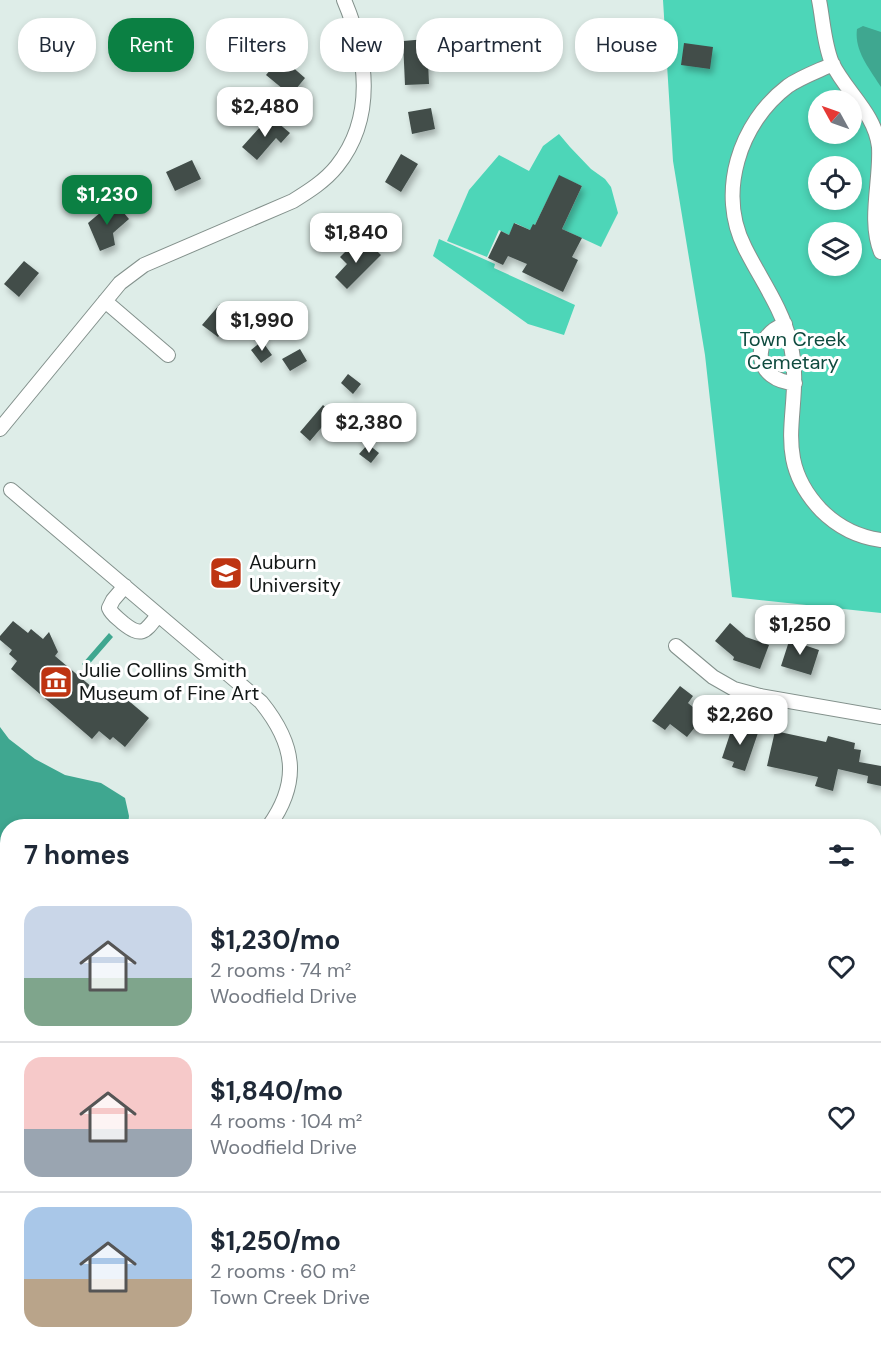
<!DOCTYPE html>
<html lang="en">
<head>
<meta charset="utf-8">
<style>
	:root { --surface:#fff; --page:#f2f2f3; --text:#1f2937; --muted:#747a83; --line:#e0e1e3; --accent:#0b8043 }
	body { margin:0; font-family:"DM Sans",sans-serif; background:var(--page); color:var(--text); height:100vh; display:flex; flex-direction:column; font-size:22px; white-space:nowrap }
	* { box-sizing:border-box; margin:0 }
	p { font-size:20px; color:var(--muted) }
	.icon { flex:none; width:33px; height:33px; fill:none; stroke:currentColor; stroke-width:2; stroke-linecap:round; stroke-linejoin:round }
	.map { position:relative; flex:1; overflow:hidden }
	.panel { position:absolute; left:0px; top:819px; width:882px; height:536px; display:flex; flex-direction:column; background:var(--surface); border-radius:24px 24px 0 0; box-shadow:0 3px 9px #0003 }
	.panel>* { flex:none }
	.hud { position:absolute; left:18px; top:18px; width:846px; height:54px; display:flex; gap:12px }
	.needle { width:39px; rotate:310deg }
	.tools { position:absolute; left:808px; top:90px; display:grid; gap:12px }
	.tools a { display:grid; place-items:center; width:54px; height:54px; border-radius:50%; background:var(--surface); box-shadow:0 3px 9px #0003; font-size:30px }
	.price { position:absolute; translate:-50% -51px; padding:0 14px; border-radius:12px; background:#fff; color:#222; font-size:20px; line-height:39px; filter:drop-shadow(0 2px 3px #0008) }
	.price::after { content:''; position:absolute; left:50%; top:36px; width:18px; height:14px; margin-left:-9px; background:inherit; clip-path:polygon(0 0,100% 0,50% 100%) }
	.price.selected { background:var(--accent); color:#fff }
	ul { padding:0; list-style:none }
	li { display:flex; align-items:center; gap:18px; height:150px; padding:0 24px }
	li+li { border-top:2px solid var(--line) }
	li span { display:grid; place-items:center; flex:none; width:168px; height:120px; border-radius:18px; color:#555 }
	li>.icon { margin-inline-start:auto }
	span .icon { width:72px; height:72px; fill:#fffc; stroke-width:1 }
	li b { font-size:26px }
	h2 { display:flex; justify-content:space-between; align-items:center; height:72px; padding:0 24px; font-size:26px }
	.tag { padding:0 21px; border-radius:24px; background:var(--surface); box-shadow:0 3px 9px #0003; font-size:21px; line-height:54px }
	.tag.selected { background:var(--accent); color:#fff }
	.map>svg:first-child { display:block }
	.green { fill:#4dd6b8; fill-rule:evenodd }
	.water { fill:#3fa790 }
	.building { fill:#424e4a; filter:url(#shadow) }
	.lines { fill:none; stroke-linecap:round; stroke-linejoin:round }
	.minor-casing { stroke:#83918c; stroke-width:16 }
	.minor { stroke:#fff; stroke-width:14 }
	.labels { text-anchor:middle; stroke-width:6; stroke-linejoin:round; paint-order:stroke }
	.park-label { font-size:20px; fill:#0f4b3f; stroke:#fff }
	.poi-label { font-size:20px; fill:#121716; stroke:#fff; text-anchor:start }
</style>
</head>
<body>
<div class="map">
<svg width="881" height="1354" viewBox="0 0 881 1354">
	<defs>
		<filter id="shadow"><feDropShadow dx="3" dy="5" stdDeviation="3" flood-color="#0004"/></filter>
	</defs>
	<rect width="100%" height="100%" fill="#deede8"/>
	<!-- green -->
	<path class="green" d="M663,0H881V613L732,597L705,355L673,161ZM819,100H852V134H819ZM819,166H852V200H819ZM819,232H852V266H819Z
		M559,134L570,147L591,169L605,179L611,187L618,213L601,247L562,229L582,186L559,176L535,225L530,230L515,223L509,235L499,230L487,257L447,241L469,190L499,155L529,171L543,146Z
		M439,239L495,264L494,268L575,305L564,335L528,324L433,256Z"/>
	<!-- water -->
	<path class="water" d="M863,26L881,32V87C870,69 854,51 857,29Z
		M109,633L113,637L86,668L82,664Z
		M0,727L9,739L35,759L65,775L101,783L125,798L129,816L128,826H8L7,886L0,888Z"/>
	<!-- building -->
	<path class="building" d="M427,39L429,84L405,85L403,41Z
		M684,43L713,47L710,69L681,65Z
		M281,57L305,78L287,100L279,94L283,89L266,75Z
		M431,108L435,129L412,134L408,112Z
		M271,117L290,133L281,143L276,138L257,160L242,147L260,127L261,128Z
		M401,154L418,164L401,192L385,182Z
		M192,160L201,179L175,191L166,172Z
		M559,175L582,186L562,229L582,238L572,257L578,260L563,292L522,272L527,264L508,256L503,265L488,258L501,231L509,235L514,223L530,230L533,224L535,225Z
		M114,201L129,219L113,233L115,245L100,251L88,223Z
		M369,243L381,255L347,289L335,277L347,264L340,257L352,245L360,252Z
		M24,261L39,273L19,297L4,284Z
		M220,304L235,317L218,337L202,325Z
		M262,341L272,355L261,363L251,350Z
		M300,349L307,361L290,371L282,359Z
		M348,374L361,384L353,394L341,383Z
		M323,405L333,414L310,441L300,432Z
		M368,444L379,453L371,463L359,454Z
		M13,621L28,633L31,629L43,639L49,632L58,652L55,656L99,693L102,690L123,696L149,718L125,747L113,737L110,740L99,731L92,739L11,669L17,661L9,654L12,650L0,640V636Z
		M730,623L746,637L769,645L760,669L733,660L734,657L715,641Z
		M791,635L803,639L801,644L819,650L811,675L781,666Z
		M680,686L693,696L688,703L704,716L687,737L670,724L665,730L652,721Z
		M734,722L759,730L745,771L732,767L734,762L722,758Z
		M775,731L826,742L828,736L855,743L854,749L861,750L859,762L881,766V786L867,783L868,776L838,769L833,791L815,786L818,777L767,766Z"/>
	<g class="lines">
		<defs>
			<path id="minor" d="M819,0C823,20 824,44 832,63C846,92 875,113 879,147C881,181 868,220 881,252
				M833,64C818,71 801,77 788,86C739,123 717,193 745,248C761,280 782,308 790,342C806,407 767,453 821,510C837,526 858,537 881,540
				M105,301L168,355
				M785,324C748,338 755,382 795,383
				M0,429L120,283L144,265L293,201C309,191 325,181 337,166C376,117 367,54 344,0
				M11,490L261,702C295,744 301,781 269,826
				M125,586L113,600L109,608C112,615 118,618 123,623C142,638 145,632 158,615
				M676,646L713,677L734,689L760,696L881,717
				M0,922L8,920
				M874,1048L881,1053
				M0,1144L8,1141
				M874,1298L881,1304
				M542,1347L544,1354"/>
		</defs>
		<!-- minor casing -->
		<use href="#minor" class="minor-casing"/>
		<!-- minor -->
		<use href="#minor" class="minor"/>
	</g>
	<!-- icons -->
	<defs>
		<symbol id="university-square" viewBox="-11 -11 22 22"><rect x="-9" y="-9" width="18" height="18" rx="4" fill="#be3412" stroke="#fff"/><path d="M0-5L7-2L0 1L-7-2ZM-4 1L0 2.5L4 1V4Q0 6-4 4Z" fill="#fff"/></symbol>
		<symbol id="museum-square" viewBox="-11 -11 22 22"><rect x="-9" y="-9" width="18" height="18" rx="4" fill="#be3412" stroke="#fff"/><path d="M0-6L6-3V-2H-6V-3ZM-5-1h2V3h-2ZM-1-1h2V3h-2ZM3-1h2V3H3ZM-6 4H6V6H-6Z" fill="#fff"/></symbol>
	</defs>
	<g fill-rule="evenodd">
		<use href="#university-square" x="207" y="554" width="38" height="38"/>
		<use href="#museum-square" x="37" y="663" width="38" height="38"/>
	</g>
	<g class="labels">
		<!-- park labels -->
		<g class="park-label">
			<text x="793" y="346">Town Creek<tspan x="793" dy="23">Cemetary</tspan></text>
		</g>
		<!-- poi labels -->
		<g class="poi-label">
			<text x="249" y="569">Auburn<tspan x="249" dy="23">University</tspan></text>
			<text x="79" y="677">Julie Collins Smith<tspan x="79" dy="23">Museum of Fine Art</tspan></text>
		</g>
	</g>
</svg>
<div class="tools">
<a><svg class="needle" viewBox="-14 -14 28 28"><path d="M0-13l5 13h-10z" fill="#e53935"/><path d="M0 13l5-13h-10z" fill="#747a83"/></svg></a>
<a><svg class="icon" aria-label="locate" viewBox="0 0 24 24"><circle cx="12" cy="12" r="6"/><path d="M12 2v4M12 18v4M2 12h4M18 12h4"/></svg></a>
<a><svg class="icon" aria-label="layers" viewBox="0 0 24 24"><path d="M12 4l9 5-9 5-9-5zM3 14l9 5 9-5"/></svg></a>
</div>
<b class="price" style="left:265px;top:138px">$2,480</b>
<b class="price selected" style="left:107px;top:226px">$1,230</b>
<b class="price" style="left:356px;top:264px">$1,840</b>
<b class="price" style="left:262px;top:352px">$1,990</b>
<b class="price" style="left:369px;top:454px">$2,380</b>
<b class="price" style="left:800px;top:656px">$1,250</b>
<b class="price" style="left:740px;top:746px">$2,260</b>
<div class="hud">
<a class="tag">Buy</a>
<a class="tag selected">Rent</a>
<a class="tag">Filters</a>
<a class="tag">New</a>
<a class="tag">Apartment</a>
<a class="tag">House</a>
</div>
<section class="panel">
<h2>7 homes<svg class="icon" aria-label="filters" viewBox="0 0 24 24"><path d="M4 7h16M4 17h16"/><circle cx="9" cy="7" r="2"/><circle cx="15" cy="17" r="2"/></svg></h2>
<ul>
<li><span style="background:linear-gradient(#c9d6e8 60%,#7fa58c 0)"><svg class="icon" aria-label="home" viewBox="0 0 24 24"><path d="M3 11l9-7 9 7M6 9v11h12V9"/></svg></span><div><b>$1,230/mo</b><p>2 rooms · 74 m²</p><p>Woodfield Drive</p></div><svg class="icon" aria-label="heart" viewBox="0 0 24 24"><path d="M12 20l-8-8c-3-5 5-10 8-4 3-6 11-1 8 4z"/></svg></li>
<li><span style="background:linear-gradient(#f6c9c9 60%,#9aa5b1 0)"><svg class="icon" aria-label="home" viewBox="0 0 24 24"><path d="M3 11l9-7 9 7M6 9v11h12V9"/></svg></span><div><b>$1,840/mo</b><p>4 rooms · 104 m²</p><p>Woodfield Drive</p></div><svg class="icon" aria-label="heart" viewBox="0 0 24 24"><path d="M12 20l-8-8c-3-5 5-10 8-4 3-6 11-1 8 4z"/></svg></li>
<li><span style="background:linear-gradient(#a9c7e8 60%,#b9a48a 0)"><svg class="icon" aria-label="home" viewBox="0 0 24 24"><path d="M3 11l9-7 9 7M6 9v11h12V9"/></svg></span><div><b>$1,250/mo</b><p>2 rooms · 60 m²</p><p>Town Creek Drive</p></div><svg class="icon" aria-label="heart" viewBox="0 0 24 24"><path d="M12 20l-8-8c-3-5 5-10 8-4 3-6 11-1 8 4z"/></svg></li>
</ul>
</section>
</div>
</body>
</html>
